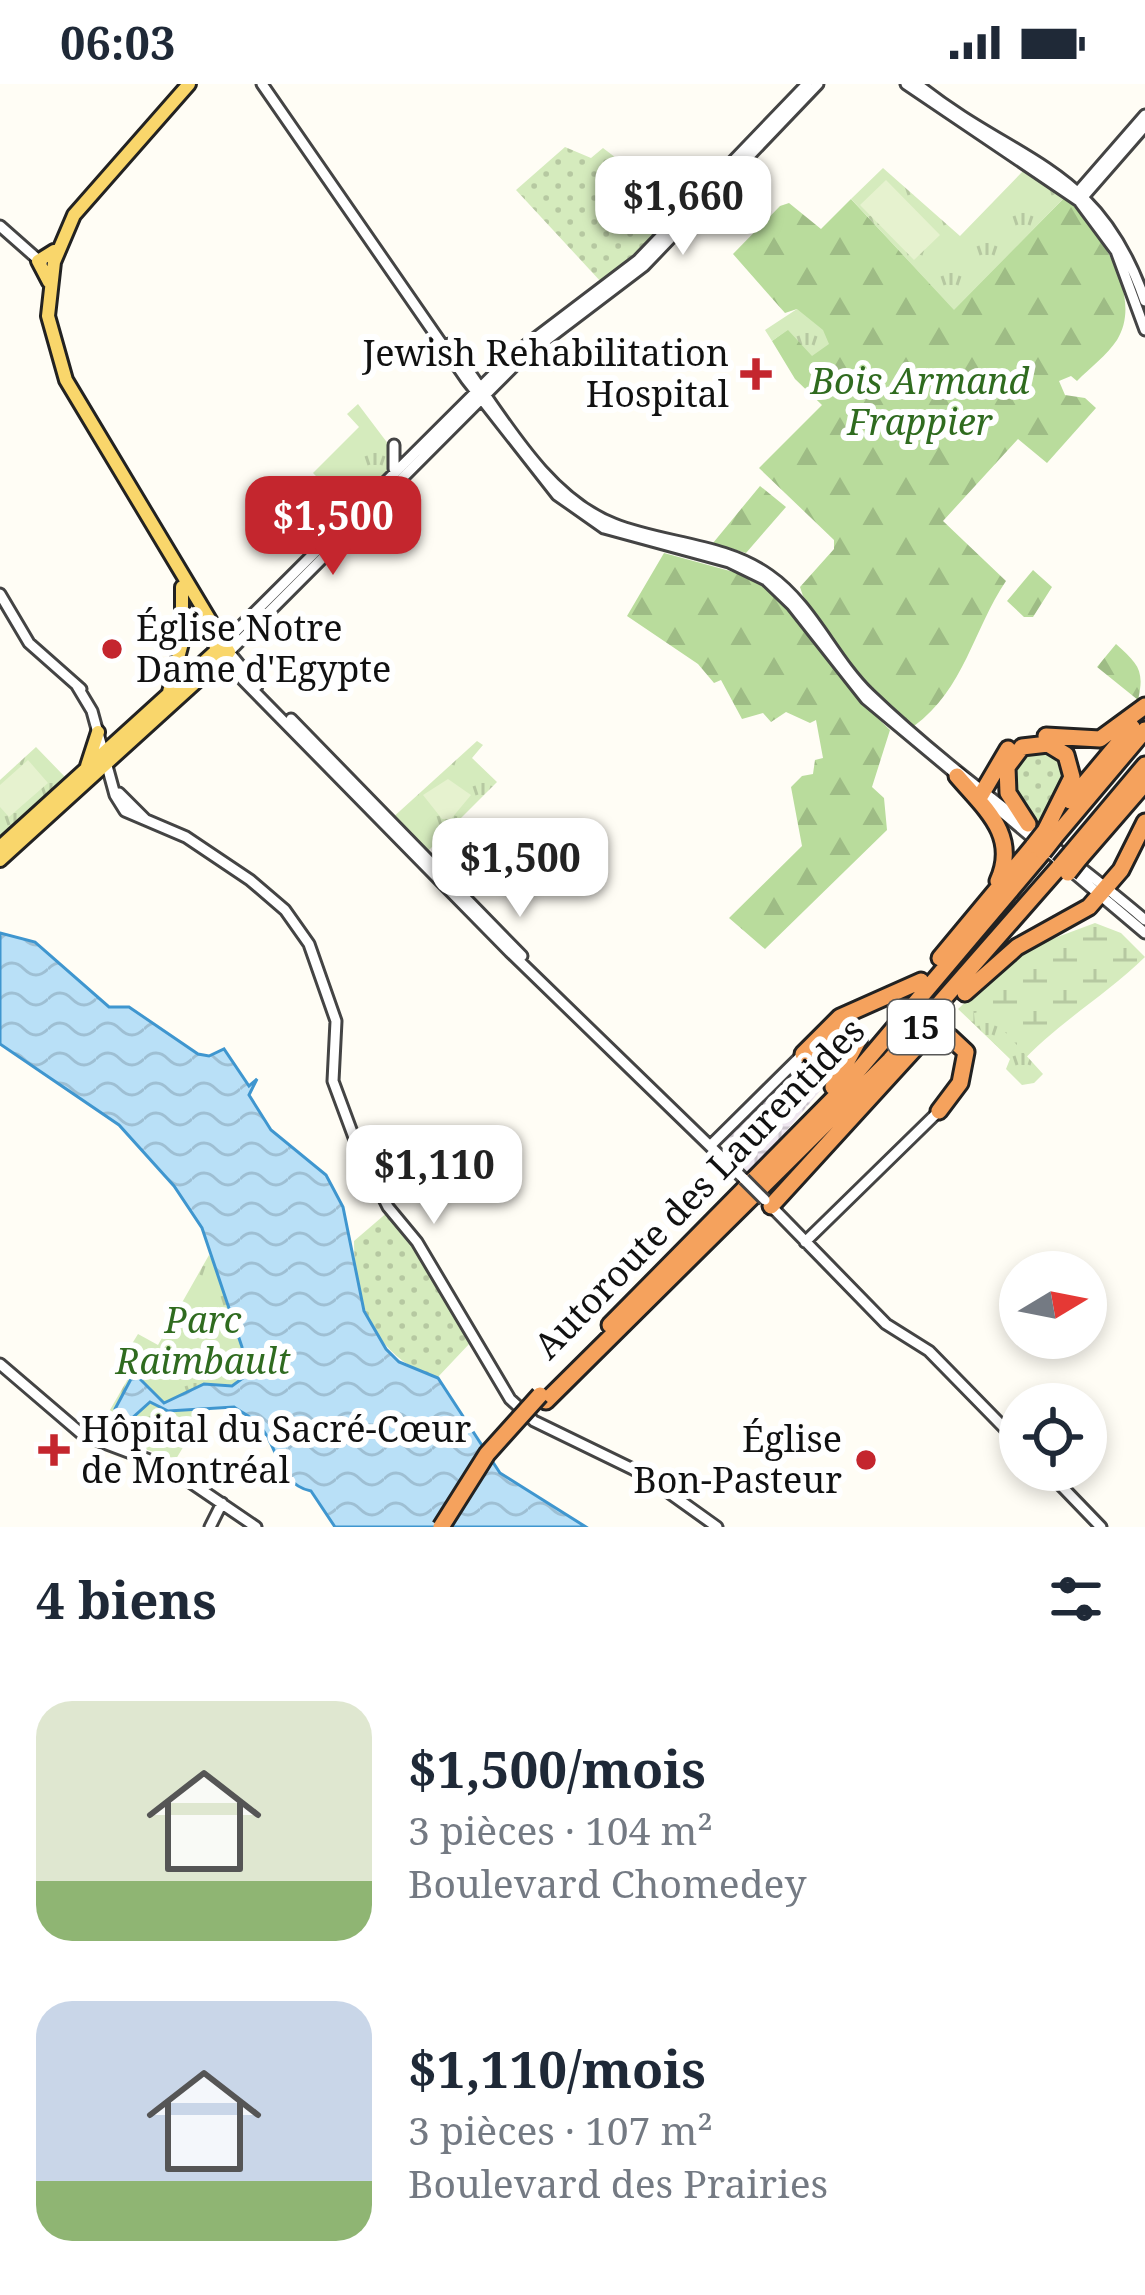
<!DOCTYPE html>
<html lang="fr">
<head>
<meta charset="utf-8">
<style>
	:root { --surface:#fff; --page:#f2f2f3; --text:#1f2937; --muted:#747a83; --accent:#c4262e }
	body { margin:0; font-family:"Noto Serif",serif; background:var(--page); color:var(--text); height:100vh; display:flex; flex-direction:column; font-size:45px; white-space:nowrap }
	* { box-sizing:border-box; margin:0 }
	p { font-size:39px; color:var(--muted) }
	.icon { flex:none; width:66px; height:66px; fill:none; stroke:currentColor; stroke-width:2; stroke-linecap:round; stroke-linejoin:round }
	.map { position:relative; height:1443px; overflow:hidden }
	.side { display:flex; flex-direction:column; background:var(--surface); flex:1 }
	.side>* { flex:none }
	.needle { width:78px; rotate:80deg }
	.fabs { position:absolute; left:999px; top:1167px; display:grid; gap:24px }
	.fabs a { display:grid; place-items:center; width:108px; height:108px; border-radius:50%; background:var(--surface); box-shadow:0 6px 18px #0003; font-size:60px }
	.price { position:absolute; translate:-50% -102px; padding:0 27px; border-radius:24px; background:#fff; color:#222; font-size:39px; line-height:78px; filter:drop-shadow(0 3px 6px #0008) }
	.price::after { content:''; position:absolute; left:50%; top:72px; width:36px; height:27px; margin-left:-18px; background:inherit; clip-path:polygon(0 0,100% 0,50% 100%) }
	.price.active { background:var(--accent); color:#fff }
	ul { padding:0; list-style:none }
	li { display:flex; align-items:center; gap:36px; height:300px; padding:0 36px }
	li span { display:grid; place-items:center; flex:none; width:336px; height:240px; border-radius:36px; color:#555 }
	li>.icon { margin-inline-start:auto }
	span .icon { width:144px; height:144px; fill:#fffc; stroke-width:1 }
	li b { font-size:51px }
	h2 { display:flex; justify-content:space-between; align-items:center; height:144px; padding:0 36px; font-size:51px }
	.status { display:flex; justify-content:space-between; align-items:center; height:84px; padding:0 60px; background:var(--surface); direction:ltr }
	.status svg { height:33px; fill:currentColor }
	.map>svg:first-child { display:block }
	.industrial { fill:url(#industrial-grid) }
	.grass { fill:url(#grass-dots) }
	.forest { fill:url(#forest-firs) }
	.wetland { fill:url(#wetland-marsh) }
	.park { fill:url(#park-tufts) }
	.pitch { fill:#e6f2cf }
	.water { fill:url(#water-waves); stroke:#3f96cf; stroke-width:3 }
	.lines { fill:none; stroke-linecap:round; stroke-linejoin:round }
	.tertiary-casing { stroke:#444; stroke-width:15 }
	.primary-casing { stroke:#222; stroke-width:18 }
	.motorway-casing { stroke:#222; stroke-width:21 }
	.tertiary { stroke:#fff; stroke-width:9 }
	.primary { stroke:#f9d66b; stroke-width:12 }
	.motorway { stroke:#f5a25d; stroke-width:15 }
	.tertiary-bridge-casing { stroke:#444; stroke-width:15; stroke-linecap:butt }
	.motorway-bridge-casing { stroke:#222; stroke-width:21; stroke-linecap:butt }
	.tertiary-bridge { stroke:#fff; stroke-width:9 }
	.motorway-bridge { stroke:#f5a25d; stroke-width:15 }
	.poi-dot { fill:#c4262e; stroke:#fff; stroke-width:4.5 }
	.labels { text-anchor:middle; stroke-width:12; stroke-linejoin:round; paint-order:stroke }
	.shield { fill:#fff; stroke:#585858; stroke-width:3 }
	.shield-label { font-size:33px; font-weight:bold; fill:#111 }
	.poi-label { font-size:36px; fill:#111; stroke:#fff; text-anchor:end }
	.park-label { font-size:36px; font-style:italic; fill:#2f6b1f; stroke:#fff }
	.street-label { font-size:36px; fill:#111; stroke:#fff }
</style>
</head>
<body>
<div class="status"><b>06:03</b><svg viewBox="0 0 49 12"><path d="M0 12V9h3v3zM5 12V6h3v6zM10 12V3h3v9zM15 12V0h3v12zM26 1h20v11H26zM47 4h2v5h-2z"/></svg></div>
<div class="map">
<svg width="1145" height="1443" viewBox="0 0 1145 1443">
	<defs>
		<pattern id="industrial-grid" width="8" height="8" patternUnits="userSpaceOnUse" patternTransform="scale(3)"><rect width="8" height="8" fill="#eee6ef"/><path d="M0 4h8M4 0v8" fill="none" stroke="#cbc4cc"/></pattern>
		<pattern id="grass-dots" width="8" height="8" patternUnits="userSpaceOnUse" patternTransform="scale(3)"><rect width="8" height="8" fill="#d5ebbd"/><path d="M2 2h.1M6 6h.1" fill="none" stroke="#b6c8a1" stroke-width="1.8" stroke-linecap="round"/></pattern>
		<pattern id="forest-firs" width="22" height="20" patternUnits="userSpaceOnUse" patternTransform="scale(3)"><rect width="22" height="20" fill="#b9dc9c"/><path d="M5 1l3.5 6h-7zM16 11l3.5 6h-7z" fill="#9ebc85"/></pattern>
		<pattern id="wetland-marsh" width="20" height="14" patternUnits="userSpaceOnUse" patternTransform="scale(3)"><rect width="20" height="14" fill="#d5ebbd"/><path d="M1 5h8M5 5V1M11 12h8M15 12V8" fill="none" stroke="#b6c8a1"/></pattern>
		<pattern id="park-tufts" width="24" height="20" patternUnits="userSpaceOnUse" patternTransform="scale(3)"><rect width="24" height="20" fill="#d5ebbd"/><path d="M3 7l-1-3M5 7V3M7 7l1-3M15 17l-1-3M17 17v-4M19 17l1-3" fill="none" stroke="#b6c8a1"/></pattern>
		<pattern id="water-waves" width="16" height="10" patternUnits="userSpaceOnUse" patternTransform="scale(3)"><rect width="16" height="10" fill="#b9e0f7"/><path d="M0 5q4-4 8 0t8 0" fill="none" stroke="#9ebfd3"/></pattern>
	</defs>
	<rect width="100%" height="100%" fill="#fffdf5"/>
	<!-- industrial -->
	<path class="industrial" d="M829,951L852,969L750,1090L725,1065L726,1053Z"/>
	<!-- grass -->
	<path class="grass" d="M565,63L591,74L603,64L662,109L687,121L602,199L516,106Z
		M1049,662L1070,690L1040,746L1010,710L1016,670Z
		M389,1127L408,1147L471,1258L437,1294C375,1275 354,1218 354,1157Z"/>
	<!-- forest -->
	<path class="forest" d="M1065,113C1097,144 1145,211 1117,256C1107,271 1090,284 1077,297L1071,292L1059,297L1065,311L1085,314L1096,324L1047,379L1018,355L943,437L1006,497C974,544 964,606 914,642L860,594L803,512L800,503L834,465V456L759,384L822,321L795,295L772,257L788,245L797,225L785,229L733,170L780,122L789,119L821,145L851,115L954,225Z
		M760,402L786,423L746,469L713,459Z
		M664,469L741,490L780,512L856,613L890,646L872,703L884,714L887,746L765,865L729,834L802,762L791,703L802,692L813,690L815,676L823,674L816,636L810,639L786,628L771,638L763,629L742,635L721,596L714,599L698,580L627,532Z
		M1033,486L1052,503L1033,533H1024L1007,517Z
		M1116,560C1138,580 1145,586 1138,616L1097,583Z"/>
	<!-- wetland -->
	<path class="wetland" d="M1095,839L1121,849L1145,873C1105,912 1057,939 1018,982L958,925L1017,868Z"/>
	<!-- park -->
	<path class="park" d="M883,84L960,152L1024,86L1065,113L954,226L851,115Z
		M797,225L823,246L829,260L812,272L788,246L772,257L765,246Z
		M358,320L392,365L391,384L352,428L329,405L336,401L335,393L327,392L324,400L313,389L359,343L347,330Z
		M477,657L483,661L472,674L497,698L425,770L390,736Z
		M36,663L66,694L0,752V696Z
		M986,927L1043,990L1034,999L1022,1001L1006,985L1010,975L975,941L974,929Z
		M209,1171C231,1211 246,1248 243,1295L232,1302L200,1301L164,1319L149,1302C132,1306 114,1311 116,1333L147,1318L168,1327L219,1321L203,1330L176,1375L110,1354L115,1344L103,1338L129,1293L150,1275L130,1263L138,1250L158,1261Z"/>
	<!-- pitch -->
	<path class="pitch" d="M886,96L940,151L914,176L860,121Z
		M28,676L48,699L9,733L0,723V701Z
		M448,695L471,711L451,735H442L423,711Z"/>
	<!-- water -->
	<path class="water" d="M0,849L35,858L109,923H129L198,970L209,972L224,965L249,1002L257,995L249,1011L271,1046L326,1091L343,1123L364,1227L386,1265L399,1278L438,1294L500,1389L586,1443H335L311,1407C277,1400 279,1361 258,1340C252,1333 242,1329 234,1323L168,1327L150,1318L131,1335L117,1337L115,1325L131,1295L139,1294L164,1319L204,1300L232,1302L243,1294L242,1263L202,1144L174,1102L119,1041L0,960Z"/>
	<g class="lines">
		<defs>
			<path id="tertiary" d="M262,0L466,295L557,411L604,444L729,478L766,496L792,521L866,615L957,691
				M906,0L1079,117L1116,167L1145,246
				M917,0C1018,81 1098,80 1145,217
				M1078,108L1145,31
				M1083,113L1145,42
				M0,142L42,179
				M449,260C496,320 540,411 614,440C664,460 724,459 769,491C812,521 832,574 869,610C954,692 1055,759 1145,836
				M394,361V385
				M0,510L29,559L81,605
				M77,602L92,627L115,711L125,727L186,753L250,796L285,826L309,860L336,937L333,997L356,1059L388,1123L417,1158L510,1315L534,1337L643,1390L717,1443
				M257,602L229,568L519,277L644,182L818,0
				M291,635L522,872
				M119,709L145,735
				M984,713L1145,849
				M710,1062L803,970
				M744,1095L510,868L243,596L219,564L513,271L638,176L807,0
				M769,1120L886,1240L929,1267L1020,1360
				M805,1158L939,1027
				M0,1280L83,1351L168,1383L256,1443
				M1046,1386L1101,1443
				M210,1443L222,1419"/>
			<path id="primary" d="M49,198L38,177L54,167
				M169,608L182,559V503
				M87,682L98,648
				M0,763L217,566L213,555
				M0,776L229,568L66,296L48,232L54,178L74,131L189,0"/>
			<path id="motorway" d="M1046,652L1100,655L1145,622
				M957,692C984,724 1019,751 998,797
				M981,711L1008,665
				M1070,717L1132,643
				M1028,740L1008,709L1007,683L1022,663L1048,660L1066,671L1072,693L1045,747
				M1054,754L1145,646
				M1071,769L1145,681
				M1079,775L1145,699
				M940,874L1034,761
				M965,909L1017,863L1089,823L1121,786L1145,738
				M828,949L846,944L858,957L833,1003
				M926,960L950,953L966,968L960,999L939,1027
				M803,970L840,933L921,897
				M771,1122L941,936
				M610,1241L840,1008L1043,768
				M546,1317L890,976L1060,782"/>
		</defs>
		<!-- tertiary casing -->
		<use href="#tertiary" class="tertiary-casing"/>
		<!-- primary casing -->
		<use href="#primary" class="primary-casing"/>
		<!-- motorway casing -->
		<use href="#motorway" class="motorway-casing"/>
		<!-- tertiary -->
		<use href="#tertiary" class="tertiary"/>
		<!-- primary -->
		<use href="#primary" class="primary"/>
		<!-- motorway -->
		<use href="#motorway" class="motorway"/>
		<defs>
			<path id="tertiary-bridge" d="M744,1095L765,1116"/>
			<path id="motorway-bridge" d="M1034,761L1045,747
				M1043,768L1054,754
				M1060,782L1071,769
				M1068,789L1079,775
				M441,1443L487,1370L540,1311"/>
		</defs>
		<!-- tertiary-bridge casing -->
		<use href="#tertiary-bridge" class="tertiary-bridge-casing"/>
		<!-- motorway-bridge casing -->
		<use href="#motorway-bridge" class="motorway-bridge-casing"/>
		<!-- tertiary-bridge -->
		<use href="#tertiary-bridge" class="tertiary-bridge"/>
		<!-- motorway-bridge -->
		<use href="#motorway-bridge" class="motorway-bridge"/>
	</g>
	<!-- markers -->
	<g class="poi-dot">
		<path d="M750 272h12v12h12v12h-12v12h-12v-12h-12v-12h12z"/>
		<circle cx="112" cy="565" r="12"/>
		<path d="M48 1348h12v12h12v12h-12v12h-12v-12h-12v-12h12z"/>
		<circle cx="866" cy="1376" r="12"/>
	</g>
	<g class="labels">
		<!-- shield labels -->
		<rect class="shield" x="888" y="916" width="66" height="54" rx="9"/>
		<g class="shield-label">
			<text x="921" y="955">15</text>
		</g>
		<!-- poi labels -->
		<g class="poi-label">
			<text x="729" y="282">Jewish Rehabilitation<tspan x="729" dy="41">Hospital</tspan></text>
			<text x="136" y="557" text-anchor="start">Église Notre<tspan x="136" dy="41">Dame d'Egypte</tspan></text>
			<text x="81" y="1358" text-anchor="start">Hôpital du Sacré-Cœur<tspan x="81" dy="41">de Montréal</tspan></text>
			<text x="842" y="1368">Église<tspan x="842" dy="41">Bon-Pasteur</tspan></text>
		</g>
		<!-- park labels -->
		<g class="park-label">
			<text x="920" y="310">Bois Armand<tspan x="920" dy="41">Frappier</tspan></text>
			<text x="203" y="1249">Parc<tspan x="203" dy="41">Raimbault</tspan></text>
		</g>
		<!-- street labels -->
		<g class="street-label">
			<text transform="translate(699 1104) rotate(-46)" y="13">Autoroute des Laurentides</text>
		</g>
	</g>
</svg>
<div class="fabs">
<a><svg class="needle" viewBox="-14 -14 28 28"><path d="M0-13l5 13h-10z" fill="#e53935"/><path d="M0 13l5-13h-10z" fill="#747a83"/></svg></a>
<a><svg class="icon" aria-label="locate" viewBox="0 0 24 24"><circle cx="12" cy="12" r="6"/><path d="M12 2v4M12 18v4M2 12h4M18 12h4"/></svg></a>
</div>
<b class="price" style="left:683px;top:174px">$1,660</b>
<b class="price active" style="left:333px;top:494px">$1,500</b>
<b class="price" style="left:520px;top:836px">$1,500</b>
<b class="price" style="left:434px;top:1143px">$1,110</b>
</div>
<section class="side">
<h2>4 biens<svg class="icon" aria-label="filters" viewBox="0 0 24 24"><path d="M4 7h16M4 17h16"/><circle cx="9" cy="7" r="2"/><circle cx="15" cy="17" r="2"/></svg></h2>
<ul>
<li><span style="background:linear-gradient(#dfe7d0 75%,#8fb573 0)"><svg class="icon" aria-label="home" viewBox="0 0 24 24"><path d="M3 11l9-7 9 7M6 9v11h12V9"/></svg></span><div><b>$1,500/mois</b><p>3 pièces · 104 m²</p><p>Boulevard Chomedey</p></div></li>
<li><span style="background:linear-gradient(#c9d6e8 75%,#8fb573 0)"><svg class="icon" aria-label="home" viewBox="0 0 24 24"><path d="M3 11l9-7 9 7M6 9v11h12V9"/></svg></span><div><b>$1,110/mois</b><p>3 pièces · 107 m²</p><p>Boulevard des Prairies</p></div></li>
</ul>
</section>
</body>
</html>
